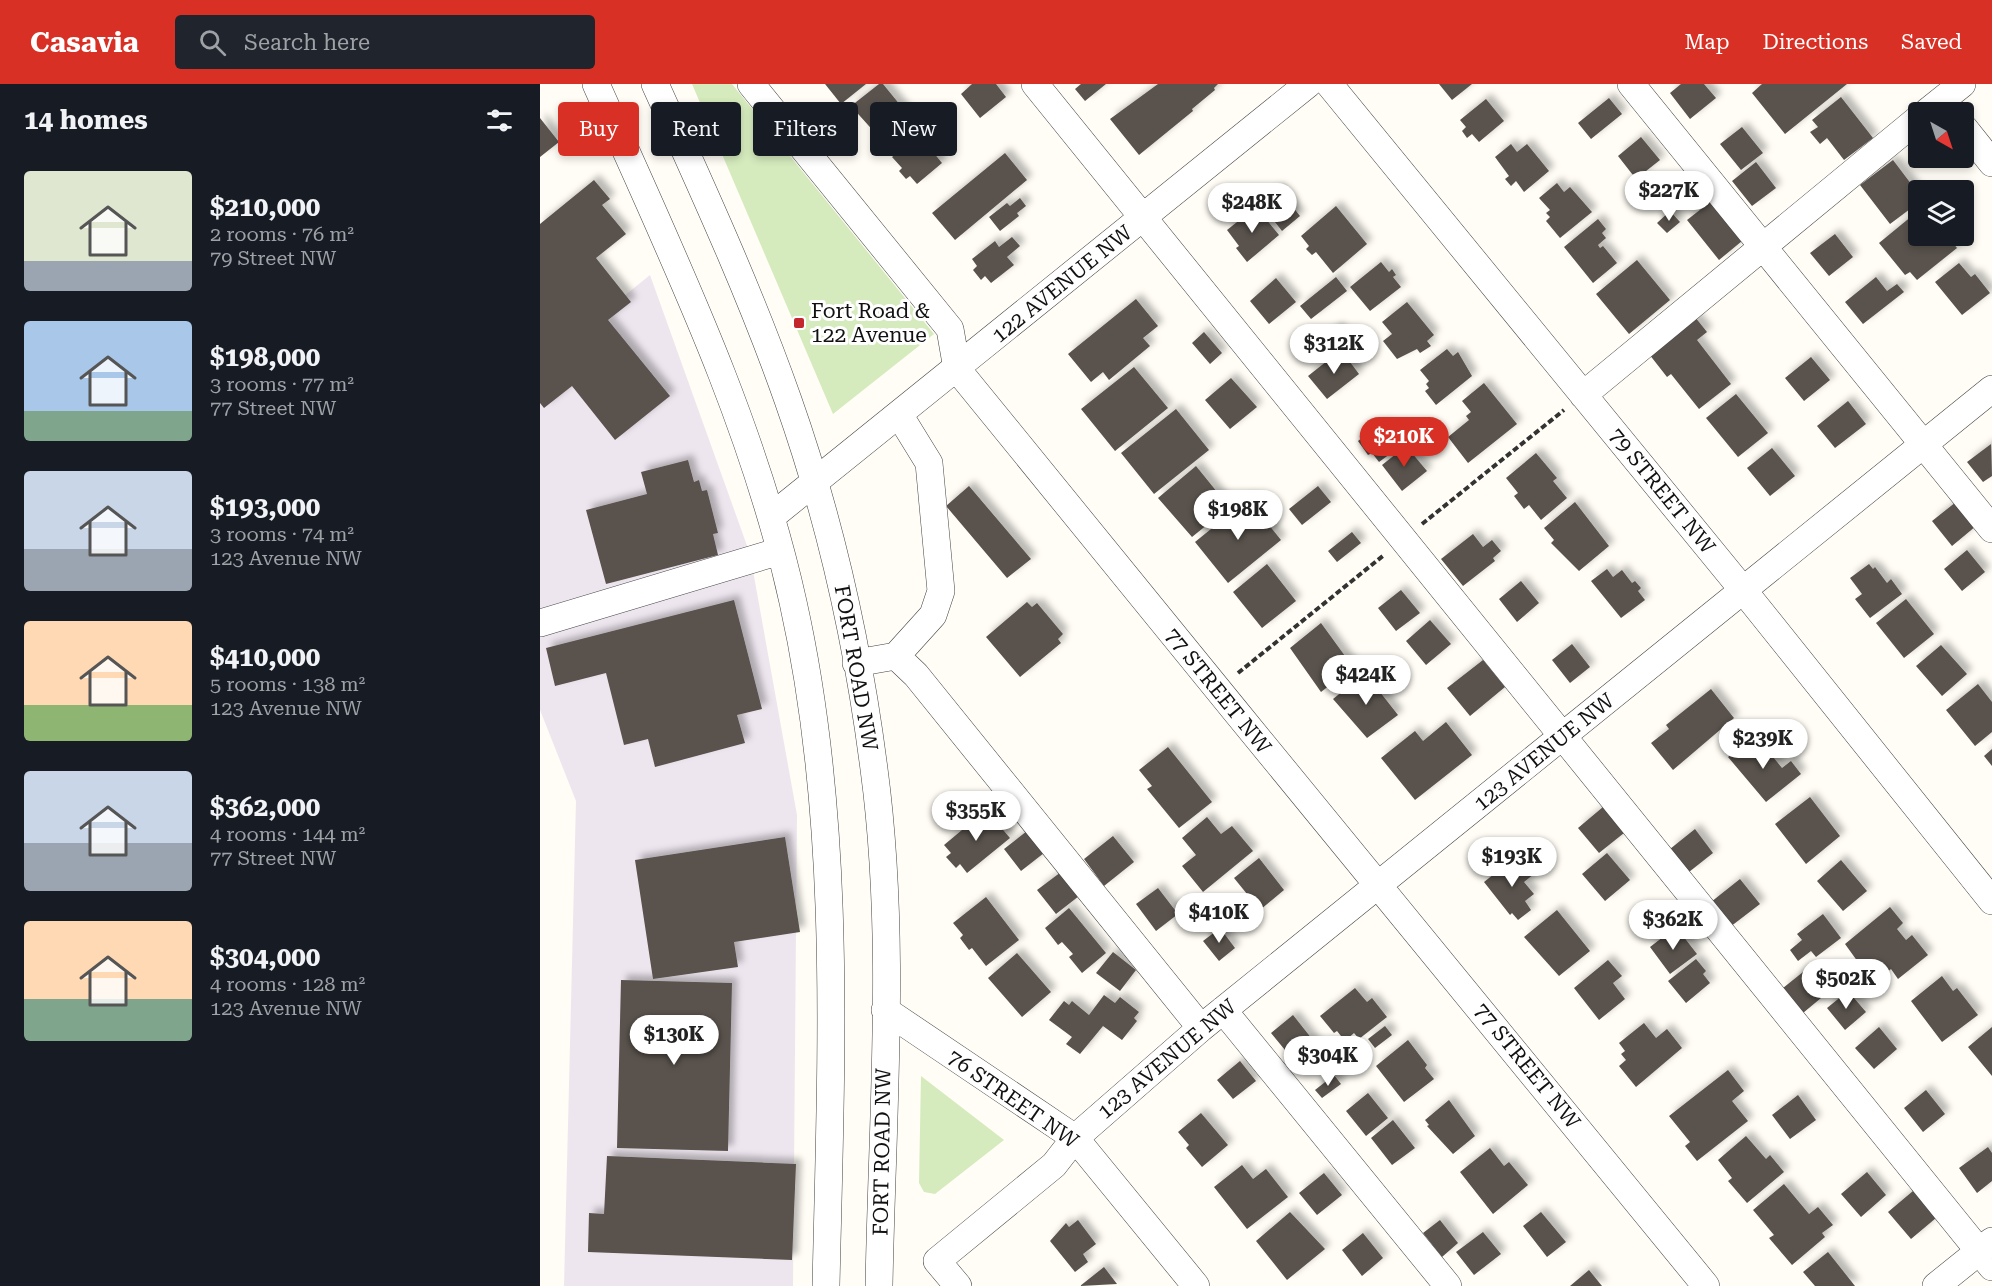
<!DOCTYPE html>
<html lang="en">
<head>
<meta charset="utf-8">
<style>
	:root { --surface:#171b24; --page:#20242c; --text:#f1f3f6; --muted:#9ea1a6; --accent:#d93025 }
	body { margin:0; font-family:"Roboto Serif",serif; background:var(--page); color:var(--text); height:100vh; display:flex; flex-direction:column; font-size:22px; white-space:nowrap }
	* { box-sizing:border-box; margin:0 }
	p { font-size:20px; color:var(--muted) }
	.icon { flex:none; width:33px; height:33px; fill:none; stroke:currentColor; stroke-width:2; stroke-linecap:round; stroke-linejoin:round }
	.map { position:relative; flex:1; overflow:hidden }
	.panel { display:flex; flex-direction:column; background:var(--surface); width:540px }
	.panel>* { flex:none }
	.top-card { position:absolute; left:18px; top:18px; width:570px; height:54px; display:flex; gap:12px }
	.needle { width:39px; rotate:141deg }
	.buttons { position:absolute; left:1368px; top:18px; display:grid; gap:12px }
	.buttons a { display:grid; place-items:center; width:66px; height:66px; border-radius:6px; background:var(--surface); box-shadow:0 3px 9px #0003; font-size:30px }
	.price { position:absolute; translate:-50% -51px; padding:0 14px; border-radius:21px; background:#fff; color:#222; font-size:20px; line-height:39px; filter:drop-shadow(0 2px 3px #0008) }
	.price::after { content:''; position:absolute; left:50%; top:36px; width:18px; height:14px; margin-left:-9px; background:inherit; clip-path:polygon(0 0,100% 0,50% 100%) }
	.price.active { background:var(--accent); color:#fff }
	ul { padding:0; list-style:none }
	li { display:flex; align-items:center; gap:18px; height:150px; padding:0 24px }
	li span { display:grid; place-items:center; flex:none; width:168px; height:120px; border-radius:6px; color:#555 }
	li>.icon { margin-inline-start:auto }
	span .icon { width:72px; height:72px; fill:#fffc; stroke-width:1 }
	li b { font-size:26px }
	h2 { display:flex; justify-content:space-between; align-items:center; height:72px; padding:0 24px; font-size:26px }
	.tag { padding:0 21px; border-radius:6px; background:var(--surface); box-shadow:0 3px 9px #0003; font-size:21px; line-height:54px }
	.tag.active { background:var(--accent); color:#fff }
	header { display:flex; align-items:center; gap:36px; box-sizing:border-box; height:84px; padding:0 30px; background:var(--accent); color:#fff }
	header strong { font-size:28px }
	nav { display:flex; gap:33px; margin-inline-start:auto; font-size:21px }
	.search { width:420px; height:54px; background:var(--page); display:flex; align-items:center; gap:15px; box-sizing:border-box; padding:0 21px; border-radius:6px; color:var(--muted); font-size:22px }
	main { display:flex; flex:1; min-height:0 }
	.map>svg:first-child { display:block }
	.industrial { fill:#eee6ef }
	.green { fill:#d5ebbd }
	.building { fill:#5a524d; filter:url(#shadow) }
	.lines { fill:none; stroke-linecap:round; stroke-linejoin:round }
	.minor-casing { stroke:#444; stroke-width:28 }
	.path { stroke:#333; stroke-width:4; stroke-dasharray:6 3; stroke-linecap:butt }
	.minor { stroke:#fff; stroke-width:27 }
	.poi-dot { fill:#c4262e; stroke:#fff; stroke-width:2 }
	.labels { text-anchor:middle; stroke-width:6; stroke-linejoin:round; paint-order:stroke }
	.street-label { font-size:21px; fill:#111; stroke:#fff }
	.poi-label { font-size:21px; fill:#111; stroke:#fff; text-anchor:start }
</style>
</head>
<body>
<header>
<strong>Casavia</strong>
<div class="search"><svg class="icon" aria-label="search" viewBox="0 0 24 24"><circle cx="10" cy="10" r="6"/><path d="M15 15l6 6"/></svg>Search here</div>
<nav><a>Map</a><a>Directions</a><a>Saved</a></nav>
</header>
<main>
<section class="panel">
<h2>14 homes<svg class="icon" aria-label="filters" viewBox="0 0 24 24"><path d="M4 7h16M4 17h16"/><circle cx="9" cy="7" r="2"/><circle cx="15" cy="17" r="2"/></svg></h2>
<ul>
<li><span style="background:linear-gradient(#dfe7d0 75%,#9aa5b1 0)"><svg class="icon" aria-label="home" viewBox="0 0 24 24"><path d="M3 11l9-7 9 7M6 9v11h12V9"/></svg></span><div><b>$210,000</b><p>2 rooms · 76 m²</p><p>79 Street NW</p></div></li>
<li><span style="background:linear-gradient(#a9c7e8 75%,#7fa58c 0)"><svg class="icon" aria-label="home" viewBox="0 0 24 24"><path d="M3 11l9-7 9 7M6 9v11h12V9"/></svg></span><div><b>$198,000</b><p>3 rooms · 77 m²</p><p>77 Street NW</p></div></li>
<li><span style="background:linear-gradient(#c9d6e8 65%,#9aa5b1 0)"><svg class="icon" aria-label="home" viewBox="0 0 24 24"><path d="M3 11l9-7 9 7M6 9v11h12V9"/></svg></span><div><b>$193,000</b><p>3 rooms · 74 m²</p><p>123 Avenue NW</p></div></li>
<li><span style="background:linear-gradient(#ffd9b3 70%,#8fb573 0)"><svg class="icon" aria-label="home" viewBox="0 0 24 24"><path d="M3 11l9-7 9 7M6 9v11h12V9"/></svg></span><div><b>$410,000</b><p>5 rooms · 138 m²</p><p>123 Avenue NW</p></div></li>
<li><span style="background:linear-gradient(#c9d6e8 60%,#9aa5b1 0)"><svg class="icon" aria-label="home" viewBox="0 0 24 24"><path d="M3 11l9-7 9 7M6 9v11h12V9"/></svg></span><div><b>$362,000</b><p>4 rooms · 144 m²</p><p>77 Street NW</p></div></li>
<li><span style="background:linear-gradient(#ffd9b3 65%,#7fa58c 0)"><svg class="icon" aria-label="home" viewBox="0 0 24 24"><path d="M3 11l9-7 9 7M6 9v11h12V9"/></svg></span><div><b>$304,000</b><p>4 rooms · 128 m²</p><p>123 Avenue NW</p></div></li>
</ul>
</section>
<div class="map">
<svg width="1452" height="1202" viewBox="0 0 1452 1202">
	<defs>
		<filter id="shadow"><feDropShadow dx="5.5" dy="-5.5" stdDeviation="3" flood-color="#0004"/></filter>
	</defs>
	<rect width="100%" height="100%" fill="#fffdf5"/>
	<!-- industrial -->
	<path class="industrial" d="M110,191L210,470L257,731L253,1202H24L36,717L0,626V280Z"/>
	<!-- green -->
	<path class="green" d="M152,0H192L394,250L293,330Z
		M381,992L464,1056L395,1110L384,1108L379,1099Z"/>
	<!-- building -->
	<path class="building" d="M285,0H326L301,20Z
		M339,0H343L374,38L346,61L311,22Z
		M432,0H456L466,13L440,34L421,10Z
		M541,0H566L545,17L535,5Z
		M618,0H678L674,4L675,6L652,25L653,27L599,71L570,35Z
		M899,0H932L912,16Z
		M1141,0H1164L1176,14L1150,35L1130,9Z
		M1222,0H1307L1245,50L1212,9Z
		M1301,13L1333,54L1304,76L1287,54L1280,60L1270,48L1278,43L1272,36Z
		M1069,14L1082,30L1051,55L1038,39Z
		M946,15L964,37L939,58L932,50L927,54L922,47L926,43L920,36Z
		M0,34L19,58L0,73Z
		M1202,43L1223,69L1201,86L1180,60Z
		M379,51L402,79L377,100L370,92L366,95L359,87L362,84L352,73Z
		M1101,53L1120,76L1096,95L1078,72Z
		M971,60L977,68L987,60L1009,87L984,108L976,97L971,102L965,95L969,92L955,73Z
		M465,69L487,96L415,156L392,129Z
		M1353,76L1378,109V119L1350,140L1320,101Z
		M1216,78L1236,104L1212,122L1192,97Z
		M54,96L70,115L62,121L86,150L56,174L91,218L68,236L130,312L75,356L32,302L4,324L0,319V140Z
		M1017,99L1024,108L1030,103L1052,128L1020,154L1006,137L1010,133L1006,129L1010,126L999,114Z
		M738,104L760,132L742,147L720,119Z
		M480,114L486,122L477,129L479,132L460,147L449,133L467,119L470,122Z
		M1170,118L1202,157L1179,176L1147,136Z
		M796,122L827,160L793,189L776,168L772,171L766,165L769,162L761,152Z
		M716,123L739,151L707,178L696,164L699,162L687,146Z
		M1130,127L1140,138L1127,149L1117,139Z
		M1378,127V152H1407L1417,164L1377,196L1370,188L1365,191L1339,159Z
		M1058,135L1066,145L1062,149L1066,154L1058,161L1060,164L1063,162L1077,179L1053,199L1024,163Z
		M1295,150L1313,173L1289,192L1270,169Z
		M472,153L480,162L467,173L474,181L451,199L445,192L441,196L433,186L437,182L432,175L455,157L459,163Z
		M1097,176L1130,216L1089,250L1056,210Z
		M841,178L849,188L852,185L856,191L853,193L861,203L830,227L810,203Z
		M1419,179L1431,193L1435,190L1450,209L1422,231L1395,198Z
		M796,193L807,207L771,235L760,222Z
		M1336,193L1347,207L1357,200L1364,208L1323,240L1305,218Z
		M736,194L756,218L729,240L710,217Z
		M596,215L618,242L603,254L610,262L569,296L563,288L551,298L528,270Z
		M867,218L894,251L887,257L891,262L880,269L877,265L857,275L843,257L852,250L842,238Z
		M1155,233L1167,248L1157,256L1191,300L1159,325L1131,290L1127,293L1109,270Z
		M797,243L807,255L791,267L782,256Z
		M664,248L682,269L670,280L652,259Z
		M907,265L913,272L918,268L932,292L896,321L885,307L889,304L886,300L889,297L880,286Z
		M801,266L819,290L787,315L768,292Z
		M1271,273L1290,296L1264,317L1245,294Z
		M594,283L628,324L575,367L541,325Z
		M691,294L717,323L690,345L665,316Z
		M944,299L977,340L928,379L908,353L929,336L926,332L931,328L922,317Z
		M1196,310L1228,349L1198,373L1166,334Z
		M1308,317L1326,340L1295,364L1277,342Z
		M636,325L669,366L614,410L581,369Z
		M845,341L861,362L839,378L832,369L828,371L818,357L838,342L840,344Z
		M1451,360L1452,392L1443,398L1427,378Z
		M866,362L887,387L862,407L842,381Z
		M1232,364L1255,392L1230,412L1207,384Z
		M996,369L1017,394L1013,397L1027,414L1001,436L989,421L984,425L974,412L978,409L966,394Z
		M148,376L154,398L159,396L162,407L167,406L178,449L173,450L178,471L66,500L46,426L107,410L101,388Z
		M656,382L686,419L681,423L684,427L652,453L618,414Z
		M429,402L491,475L467,494L406,422Z
		M778,402L791,418L762,441L749,425Z
		M708,415L741,456L688,499L655,458Z
		M1035,418L1069,462L1039,487L1011,459L1014,456L1004,444Z
		M1416,418L1436,442L1412,462L1392,437Z
		M812,448L821,459L797,478L788,467Z
		M933,450L943,463L952,456L961,467L953,474L955,477L923,502L901,475Z
		M1427,466L1445,488L1422,507L1404,485Z
		M727,480L756,517L722,544L693,508Z
		M1329,480L1333,485L1335,483L1347,499L1351,495L1362,510L1330,534L1315,515L1322,510L1310,494Z
		M1067,485L1073,493L1082,486L1092,499L1095,497L1101,504L1098,507L1105,516L1081,534L1051,497Z
		M981,497L999,519L977,538L959,515Z
		M861,506L880,529L856,547L838,524Z
		M1366,515L1394,550L1364,574L1336,539Z
		M194,516L222,625L197,631L205,659L115,683L108,655L84,661L66,589L15,602L6,564Z
		M487,518L492,523L497,519L523,550L518,555L521,559L480,593L446,553Z
		M890,536L911,560L886,581L866,557Z
		M781,539L813,583L781,608L750,564Z
		M1032,560L1050,583L1030,599L1012,576Z
		M1401,561L1427,590L1402,612L1376,582Z
		M943,576L965,603L930,632L907,604Z
		M825,589L858,631L827,654L793,615Z
		M1438,600L1452,618V648L1435,662L1406,626Z
		M1171,605L1194,634L1133,686L1111,659L1129,645L1126,641Z
		M906,638L932,671L875,716L841,674L875,647L883,657Z
		M1212,654L1226,666L1223,669L1225,671L1229,668L1242,684L1251,677L1261,690L1226,718L1188,673Z
		M628,663L672,718L639,744L607,705L612,702L599,686Z
		M1452,665V682L1444,672Z
		M1270,713L1300,752L1266,780L1235,740Z
		M1063,723L1084,749L1059,769L1038,744Z
		M446,726L470,754L427,789L420,780L416,784L406,773L411,769L404,761Z
		M667,733L681,750L692,742L713,767L663,808L642,782L656,771L642,754Z
		M1155,745L1173,769L1149,788L1130,765Z
		M487,747L504,769L481,787L464,765Z
		M573,752L594,778L564,802L544,775Z
		M245,753L260,848L194,858L198,883L113,895L95,776Z
		M1067,769L1090,796L1065,817L1042,790Z
		M719,774L744,806L720,826L694,794Z
		M973,775L979,781L984,777L994,790L984,798L994,810L985,817L991,826L978,836L972,829L970,831L944,798Z
		M1301,776L1327,807L1303,827L1277,797Z
		M521,788L539,812L516,830L497,806Z
		M1200,795L1220,820L1190,843L1171,818Z
		M618,804L638,830L616,847L596,820Z
		M446,813L479,856L446,882L432,864L429,866L420,854L423,851L413,839Z
		M1350,823L1363,839L1357,845L1366,856L1372,851L1388,871L1358,895L1351,885L1330,902L1314,881L1318,878L1305,860Z
		M529,824L566,869L542,889L529,873L533,870L522,858L518,861L505,844Z
		M1017,826L1050,867L1019,892L984,853Z
		M1283,830L1301,854L1276,873L1271,867L1258,877L1250,866L1262,856L1257,850Z
		M1136,843L1157,870L1130,890L1110,863Z
		M680,844L695,864L679,877L663,857Z
		M573,868L596,886L580,907L556,889Z
		M477,869L511,908L482,933L448,894Z
		M1156,875L1166,887L1163,890L1170,899L1146,919L1128,897Z
		M1068,876L1082,892L1073,899L1085,915L1059,936L1034,904Z
		M1268,884L1287,909L1263,929L1243,904Z
		M1402,892L1413,907L1417,904L1438,931L1402,958L1371,917Z
		M81,896L192,899L188,1067L77,1064Z
		M815,904L827,918L832,914L847,933L819,955L814,949L805,957L797,947L794,949L780,932Z
		M1308,907L1326,928L1305,946L1287,924Z
		M564,911L575,919L580,913L599,928L594,934L597,937L582,956L563,942L540,970L526,960L532,953L509,936L524,917L529,921L532,917L549,931Z
		M753,931L776,960L754,977L731,949Z
		M1104,939L1116,954L1127,945L1142,964L1096,1003L1079,982L1086,976L1081,970L1085,967L1079,959Z
		M845,942L852,951L835,964L828,955Z
		M1339,943L1357,965L1334,985L1315,964Z
		M1452,943V992L1428,963Z
		M868,956L887,981L885,984L894,995L864,1018L836,982Z
		M700,977L716,997L693,1015L677,996Z
		M1188,986L1204,1007L1192,1017L1208,1037L1157,1077L1145,1062L1150,1058L1129,1032Z
		M794,991L801,1000L782,1014L775,1006Z
		M1386,1006L1405,1030L1383,1048L1364,1024Z
		M828,1009L848,1034L826,1052L806,1027Z
		M1258,1011L1276,1036L1250,1055L1232,1031Z
		M909,1016L935,1052L913,1070L887,1042L889,1041L885,1036Z
		M661,1029L688,1061L662,1083L646,1064L649,1061L638,1048Z
		M853,1036L875,1064L852,1081L831,1054Z
		M1206,1052L1226,1075L1230,1071L1244,1088L1207,1119L1188,1097L1192,1094L1178,1076Z
		M1448,1063L1452,1069V1097L1437,1109L1419,1084Z
		M950,1064L964,1082L969,1078L988,1101L953,1130L920,1088Z
		M67,1072L256,1080L252,1176L48,1168L49,1129L64,1130Z
		M702,1081L713,1095L726,1085L748,1113L707,1145L674,1103Z
		M1327,1088L1346,1111L1321,1133L1301,1110Z
		M784,1089L802,1111L777,1131L759,1109Z
		M1244,1100L1269,1130L1278,1123L1293,1141L1282,1149L1285,1153L1252,1181L1229,1154L1234,1151L1213,1126Z
		M1373,1107L1396,1134L1371,1155L1348,1128Z
		M750,1128L785,1165L747,1196L716,1157Z
		M1001,1128L1026,1158L1007,1173L983,1142Z
		M538,1136L556,1160L543,1170L548,1178L535,1188L510,1157L526,1139L529,1143Z
		M900,1136L918,1159L902,1173L883,1149Z
		M943,1148L961,1170L934,1191L916,1168Z
		M823,1149L843,1174L822,1192L802,1166Z
		M1288,1168L1315,1202H1275L1263,1188Z
		M564,1183L577,1200L540,1202Z
		M1049,1186L1062,1202H1030Z"/>
	<g class="lines">
		<defs>
			<path id="minor" d="M56,0C131,169 213,337 253,518C303,742 291,974 286,1202
				M115,0C162,104 210,208 248,316C290,435 318,560 334,685C357,856 342,1031 339,1202
				M211,0L410,245L417,285C665,592 917,896 1166,1202
				M495,0L1452,1183
				M789,0L1203,506L1452,817
				M1091,0L1452,445
				M1387,28L1422,0
				M1424,44L1452,79
				M1043,311L1378,35
				M231,433L768,0
				M0,539L240,467
				M356,572L376,591L661,944
				M316,579L356,572L393,531L401,507L389,379L360,332
				M345,926L535,1054L656,1202
				M683,926L908,1202
				M418,1202L397,1177L514,1081L535,1054L661,944L1452,305
				M1396,1202L1452,1157"/>
		</defs>
		<!-- minor casing -->
		<use href="#minor" class="minor-casing"/>
		<!-- path -->
		<path class="path" d="M882,440L1024,326
			M698,589L844,471"/>
		<!-- minor -->
		<use href="#minor" class="minor"/>
	</g>
	<!-- markers -->
	<rect class="poi-dot" x="253" y="233" width="12" height="12" rx="3"/>
	<g class="labels">
		<!-- street labels -->
		<g class="street-label">
			<text transform="translate(522 200) rotate(-39)" y="7">122 AVENUE NW</text>
			<text transform="translate(1122 407) rotate(51)" y="7">79 STREET NW</text>
			<text transform="translate(316 584) rotate(80)" y="7">FORT ROAD NW</text>
			<text transform="translate(678 607) rotate(51)" y="7">77 STREET NW</text>
			<text transform="translate(1004 668) rotate(-39)" y="7">123 AVENUE NW</text>
			<text transform="translate(627 975) rotate(-40)" y="7">123 AVENUE NW</text>
			<text transform="translate(987 982) rotate(51)" y="7">77 STREET NW</text>
			<text transform="translate(473 1015) rotate(35)" y="7">76 STREET NW</text>
			<text transform="translate(342 1068) rotate(-89)" y="7">FORT ROAD NW</text>
		</g>
		<!-- poi labels -->
		<g class="poi-label">
			<text x="271" y="234">Fort Road &amp;<tspan x="271" dy="24">122 Avenue</tspan></text>
		</g>
	</g>
</svg>
<div class="buttons">
<a><svg class="needle" viewBox="-14 -14 28 28"><path d="M0-13l5 13h-10z" fill="#e53935"/><path d="M0 13l5-13h-10z" fill="#9ea1a6"/></svg></a>
<a><svg class="icon" aria-label="layers" viewBox="0 0 24 24"><path d="M12 4l9 5-9 5-9-5zM3 14l9 5 9-5"/></svg></a>
</div>
<b class="price" style="left:1129px;top:138px">$227K</b>
<b class="price" style="left:712px;top:150px">$248K</b>
<b class="price" style="left:794px;top:291px">$312K</b>
<b class="price active" style="left:864px;top:384px">$210K</b>
<b class="price" style="left:698px;top:457px">$198K</b>
<b class="price" style="left:826px;top:622px">$424K</b>
<b class="price" style="left:1223px;top:686px">$239K</b>
<b class="price" style="left:436px;top:758px">$355K</b>
<b class="price" style="left:972px;top:804px">$193K</b>
<b class="price" style="left:679px;top:860px">$410K</b>
<b class="price" style="left:1133px;top:867px">$362K</b>
<b class="price" style="left:1306px;top:926px">$502K</b>
<b class="price" style="left:134px;top:982px">$130K</b>
<b class="price" style="left:788px;top:1003px">$304K</b>
<div class="top-card">
<a class="tag active">Buy</a>
<a class="tag">Rent</a>
<a class="tag">Filters</a>
<a class="tag">New</a>
</div>
</div>
</main>
</body>
</html>
